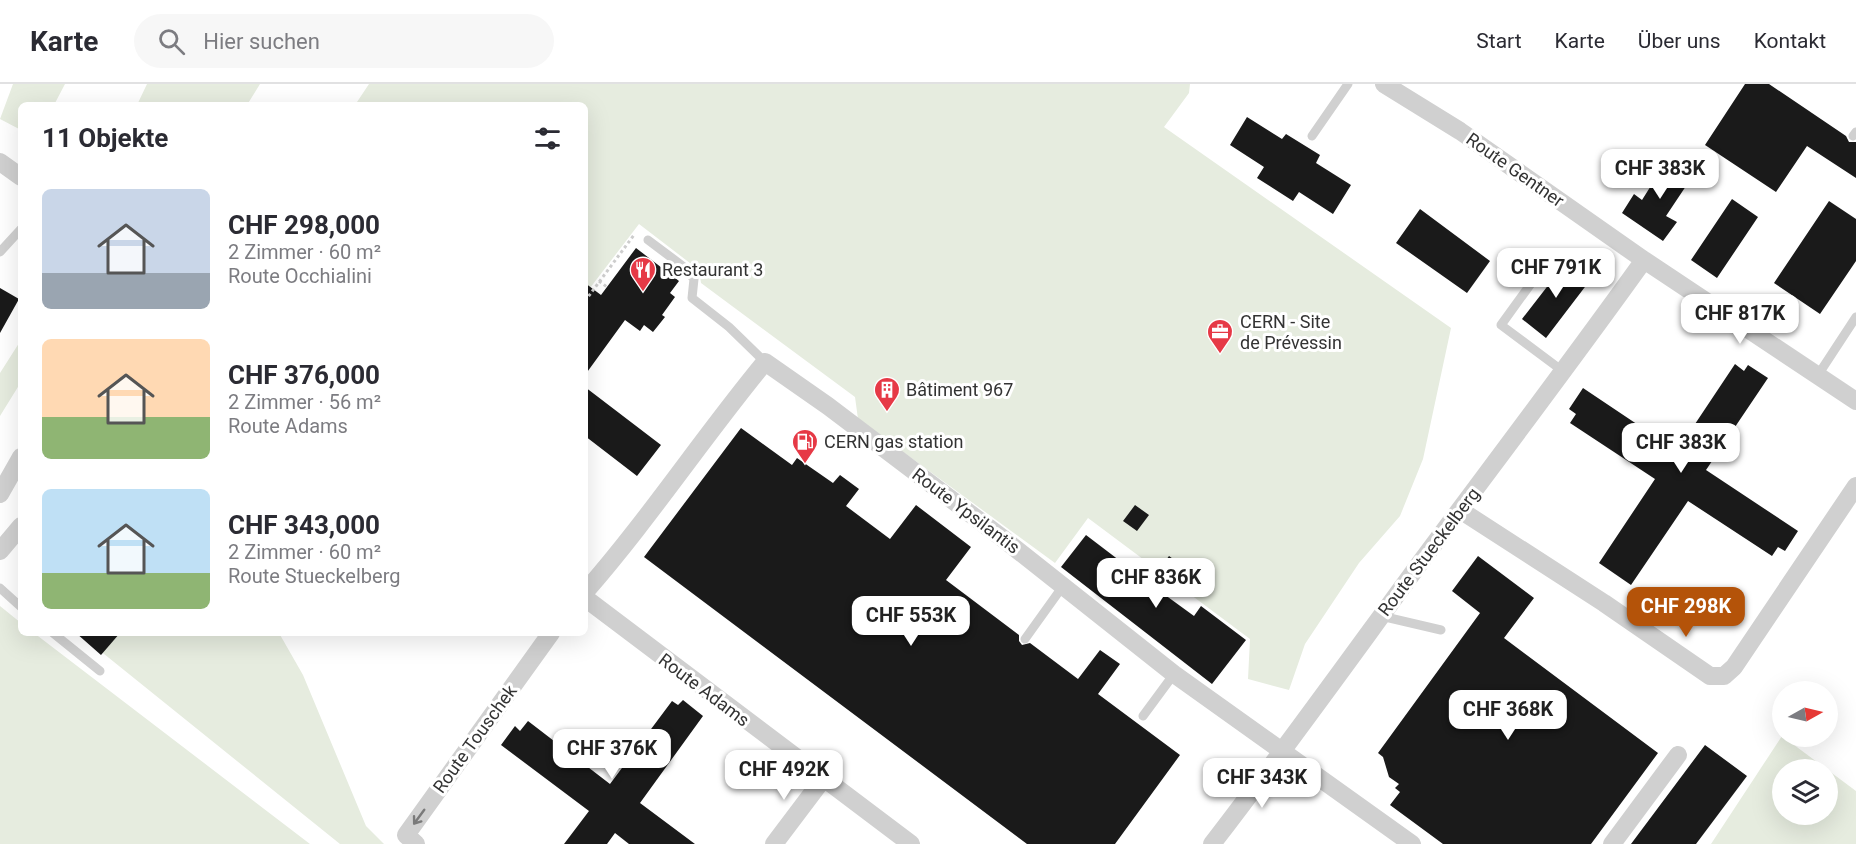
<!DOCTYPE html>
<html lang="de">
<head>
<meta charset="utf-8">
<style>
	:root { --surface:#fff; --page:#f7f7f7; --text:#2b2b33; --muted:#7c7c81; --line:#e1e1e2; --accent:#b45309 }
	body { margin:0; font-family:Roboto,sans-serif; background:var(--page); color:var(--text); height:100vh; display:flex; flex-direction:column; font-size:22px; white-space:nowrap }
	* { box-sizing:border-box; margin:0 }
	p { font-size:20px; color:var(--muted) }
	.icon { flex:none; width:33px; height:33px; fill:none; stroke:currentColor; stroke-width:2; stroke-linecap:round; stroke-linejoin:round }
	.map { position:relative; flex:1; overflow:hidden }
	.panel { position:absolute; left:18px; top:18px; width:570px; height:534px; display:flex; flex-direction:column; background:var(--surface); border-radius:9px; box-shadow:0 6px 24px #0002 }
	.panel>* { flex:none }
	.needle { width:39px; rotate:82deg }
	.tools { position:absolute; left:1772px; top:597px; display:grid; gap:12px }
	.tools a { display:grid; place-items:center; width:66px; height:66px; border-radius:50%; background:var(--surface); box-shadow:0 6px 24px #0002; font-size:30px }
	.price { position:absolute; translate:-50% -51px; padding:0 14px; border-radius:12px; background:#fff; color:#222; font-size:20px; line-height:39px; filter:drop-shadow(0 2px 3px #0008) }
	.price::after { content:''; position:absolute; left:50%; top:36px; width:18px; height:14px; margin-left:-9px; background:inherit; clip-path:polygon(0 0,100% 0,50% 100%) }
	.price.current { background:var(--accent); color:#fff }
	ul { padding:0; list-style:none }
	li { display:flex; align-items:center; gap:18px; height:150px; padding:0 24px }
	li span { display:grid; place-items:center; flex:none; width:168px; height:120px; border-radius:9px; color:#555 }
	li>.icon { margin-inline-start:auto }
	span .icon { width:72px; height:72px; fill:#fffc; stroke-width:1 }
	li b { font-size:26px }
	h2 { display:flex; justify-content:space-between; align-items:center; height:72px; padding:0 24px; font-size:26px }
	header { display:flex; align-items:center; gap:36px; box-sizing:border-box; height:84px; padding:0 30px; background:var(--surface); border-bottom:2px solid var(--line) }
	header strong { font-size:28px }
	nav { display:flex; gap:33px; margin-inline-start:auto; font-size:21px }
	.search { width:420px; height:54px; background:var(--page); display:flex; align-items:center; gap:15px; box-sizing:border-box; padding:0 21px; border-radius:33px; color:var(--muted); font-size:22px }
	.map>svg:first-child { display:block }
	.green { fill:#e6ecdf; fill-rule:evenodd }
	.building { fill:#1a1a1a }
	.lines { fill:none; stroke-linecap:round; stroke-linejoin:round }
	.path { stroke:#cdcdcd; stroke-width:3; stroke-dasharray:3 3; stroke-linecap:butt }
	.lane { stroke:#d0d0d0; stroke-width:9 }
	.street { stroke:#d0d0d0; stroke-width:18 }
	.oneway { stroke:#7a7a7a }
	.labels { text-anchor:middle; stroke-width:6; stroke-linejoin:round; paint-order:stroke }
	.street-label { font-size:18px; fill:#333; stroke:#fff }
	.poi-label { font-size:18px; fill:#333; stroke:#fff; text-anchor:start }
</style>
</head>
<body>
<header>
<strong>Karte</strong>
<div class="search"><svg class="icon" aria-label="search" viewBox="0 0 24 24"><circle cx="10" cy="10" r="6"/><path d="M15 15l6 6"/></svg>Hier suchen</div>
<nav><a>Start</a><a>Karte</a><a>Über uns</a><a>Kontakt</a></nav>
</header>
<div class="map">
<svg width="1856" height="760" viewBox="0 0 1856 760">
	<rect width="100%" height="100%" fill="#fff"/>
	<!-- green -->
	<path class="green" d="M13,0H65L54,21H21V46L0,35Z
		M147,0H260L247,21H137Z
		M369,0H1190L1189,9L1164,43L1451,244L1423,375L1400,432L1359,479L1305,560L1289,606L1248,595L1250,555L1088,434L1055,479L858,335L855,313L701,199L699,186L639,140L590,204L585,200V21H355Z
		M21,256V298L0,332V289Z
		M0,522L21,539V549H34L310,760H0Z
		M78,549H279L303,591L366,742L384,760H340Z
		M1782,652L1856,707V760H1711ZM1782,686H1827V730H1782Z"/>
	<!-- building -->
	<path class="building" d="M1745,0H1769L1846,52L1849,58H1856V94L1807,62L1776,108L1705,61Z
		M1247,33L1282,55L1286,50L1320,71L1316,79L1351,101L1333,130L1299,108L1293,117L1257,94L1264,83L1230,61Z
		M1669,73L1694,90L1666,132L1677,138L1663,157L1622,129L1634,110L1642,116Z
		M1732,115L1758,133L1717,194L1691,176Z
		M1829,117L1856,135V177L1820,230L1774,199Z
		M1420,125L1490,177L1467,209L1396,159Z
		M636,164L679,197L670,209L675,213L662,231L665,233L653,248L644,241L640,247L625,236L585,291V199L601,211Z
		M1567,177L1591,195L1546,254L1522,235Z
		M0,204L19,215L0,249Z
		M1735,280L1744,287L1748,281L1768,294L1706,386L1798,447L1785,467L1778,463L1772,472L1688,417L1631,501L1599,479L1655,395L1570,339L1576,330L1569,325L1583,304L1677,367Z
		M585,303L661,361L637,392L585,352Z
		M741,344L792,381L797,374L833,399L840,391L859,405L846,422L890,455L916,421L971,463L946,496L1019,551V557L1022,561L1030,559L1078,595L1100,566L1120,580L1098,610L1180,671L1115,760H1027L644,473Z
		M1135,421L1149,431L1137,447L1123,437Z
		M1086,451L1149,499L1169,472L1183,482L1161,508L1194,532L1201,522L1246,556L1212,600L1061,483Z
		M1478,472L1534,514L1504,554L1658,669L1591,760H1443L1390,721L1400,708L1395,704L1399,700L1389,693L1383,673L1378,669L1480,529L1452,507Z
		M76,549H120L101,571Z
		M683,616L703,632L640,719L695,760H629L615,749L607,760H564L589,727L501,661L515,642L520,647L528,637L610,700L672,617L678,621Z
		M1705,661L1747,692L1696,760H1631Z"/>
	<g class="lines">
		<!-- path -->
		<path class="path" d="M599,197L607,203
			M585,217L634,151"/>
		<!-- lane -->
		<path class="lane" d="M1312,52L1348,0
			M1853,52L1856,48
			M648,156L684,183L694,195L692,214L729,243L765,278
			M0,168L21,145
			M1535,194L1501,241L1564,288
			M1818,291L1856,233
			M0,504L21,523
			M1381,532L1441,546
			M53,549L100,587
			M1025,555L1063,502
			M1143,632L1174,590"/>
		<!-- street -->
		<path class="street" d="M1384,0L1460,47L1644,176L1856,317
			M0,78L21,93
			M0,410L21,373
			M1460,426L1604,519L1710,592H1724L1734,583L1856,402
			M0,467L21,442
			M585,508C649,435 703,353 765,278L828,322L1001,453L1174,590L1412,760
			M585,514L911,760
			M416,760L406,751L551,549
			M774,760L823,695
			M1212,760C1283,668 1351,573 1420,479C1495,378 1571,278 1644,176
			M1612,760L1678,671"/>
	</g>
	<!-- one-way arrows -->
	<defs><path id="oneway-shaft" d="M-6 0H5M1.5-3L5.5 0L1.5 3" fill="none" stroke-width="1.6" stroke-linecap="round" stroke-linejoin="round" transform="scale(1.5)"/></defs>
	<use class="oneway" href="#oneway-shaft" transform="translate(419 733) rotate(126)"/>
	<!-- icons -->
	<defs>
		<symbol id="restaurant-pin" viewBox="-11 -11 22 30"><path d="M0 17L-7.5 6A9.5 9.5 0 1 1 7.5 6Z" fill="#e63946" stroke="#fff"/><path d="M-5-6h1v4h1v-4h1v4h1v-4h1v5L-1.5 .5V6h-2V.5L-5-1ZM5-6V6H3V1.5H1.5Q1.5-4 5-6Z" fill="#fff"/></symbol>
		<symbol id="office-pin" viewBox="-11 -11 22 30"><path d="M0 17L-7.5 6A9.5 9.5 0 1 1 7.5 6Z" fill="#e63946" stroke="#fff"/><path d="M-6-3h4V-5.5h4V-3h4V5H-6ZM-1-4.5V-3h2v-1.5ZM-6 0V1H6V0Z" fill="#fff"/></symbol>
		<symbol id="building-pin" viewBox="-11 -11 22 30"><path d="M0 17L-7.5 6A9.5 9.5 0 1 1 7.5 6Z" fill="#e63946" stroke="#fff"/><path d="M-4-6H4V6H1V3H-1V6H-4ZM-2.5-4.3h1.7v1.8h-1.7ZM.8-4.3h1.7v1.8H.8ZM-2.5-1h1.7V.8h-1.7ZM.8-1h1.7V.8H.8Z" fill="#fff"/></symbol>
		<symbol id="fuel-pin" viewBox="-11 -11 22 30"><path d="M0 17L-7.5 6A9.5 9.5 0 1 1 7.5 6Z" fill="#e63946" stroke="#fff"/><path d="M-5.5-6h7V0h2V4h1.3V-2.5L3-4.5l.8-.8L6-3V5H2.5V1h-1V6h-7ZM-4.2-4.7v3.2H.2V-4.7Z" fill="#fff"/></symbol>
	</defs>
	<g fill-rule="evenodd">
		<use href="#restaurant-pin" x="628" y="171" width="30" height="40"/>
		<use href="#office-pin" x="1205" y="233" width="30" height="40"/>
		<use href="#building-pin" x="872" y="291" width="30" height="40"/>
		<use href="#fuel-pin" x="790" y="343" width="30" height="40"/>
	</g>
	<g class="labels">
		<!-- street labels -->
		<g class="street-label">
			<text transform="translate(1515 86) rotate(35)" y="6">Route Gentner</text>
			<text transform="translate(966 427) rotate(37)" y="6">Route Ypsilantis</text>
			<text transform="translate(1429 468) rotate(-53)" y="6">Route Stueckelberg</text>
			<text transform="translate(704 606) rotate(37)" y="6">Route Adams</text>
			<text transform="translate(475 655) rotate(-54)" y="6">Route Touschek</text>
		</g>
		<!-- poi labels -->
		<g class="poi-label">
			<text x="662" y="192">Restaurant 3</text>
			<text x="1240" y="244">CERN - Site<tspan x="1240" dy="21">de Prévessin</tspan></text>
			<text x="906" y="312">Bâtiment 967</text>
			<text x="824" y="364">CERN gas station</text>
		</g>
	</g>
</svg>
<div class="tools">
<a><svg class="needle" viewBox="-14 -14 28 28"><path d="M0-13l5 13h-10z" fill="#e53935"/><path d="M0 13l5-13h-10z" fill="#7c7c81"/></svg></a>
<a><svg class="icon" aria-label="layers" viewBox="0 0 24 24"><path d="M12 4l9 5-9 5-9-5zM3 14l9 5 9-5"/></svg></a>
</div>
<b class="price" style="left:1660px;top:116px">CHF 383K</b>
<b class="price" style="left:1556px;top:215px">CHF 791K</b>
<b class="price" style="left:1740px;top:261px">CHF 817K</b>
<b class="price" style="left:1681px;top:390px">CHF 383K</b>
<b class="price" style="left:1156px;top:525px">CHF 836K</b>
<b class="price current" style="left:1686px;top:554px">CHF 298K</b>
<b class="price" style="left:911px;top:563px">CHF 553K</b>
<b class="price" style="left:1508px;top:657px">CHF 368K</b>
<b class="price" style="left:612px;top:696px">CHF 376K</b>
<b class="price" style="left:784px;top:717px">CHF 492K</b>
<b class="price" style="left:1262px;top:725px">CHF 343K</b>
<section class="panel">
<h2>11 Objekte<svg class="icon" aria-label="filters" viewBox="0 0 24 24"><path d="M4 7h16M4 17h16"/><circle cx="9" cy="7" r="2"/><circle cx="15" cy="17" r="2"/></svg></h2>
<ul>
<li><span style="background:linear-gradient(#c9d6e8 70%,#9aa5b1 0)"><svg class="icon" aria-label="home" viewBox="0 0 24 24"><path d="M3 11l9-7 9 7M6 9v11h12V9"/></svg></span><div><b>CHF 298,000</b><p>2 Zimmer · 60 m²</p><p>Route Occhialini</p></div></li>
<li><span style="background:linear-gradient(#ffd9b3 65%,#8fb573 0)"><svg class="icon" aria-label="home" viewBox="0 0 24 24"><path d="M3 11l9-7 9 7M6 9v11h12V9"/></svg></span><div><b>CHF 376,000</b><p>2 Zimmer · 56 m²</p><p>Route Adams</p></div></li>
<li><span style="background:linear-gradient(#bfe0f5 70%,#8fb573 0)"><svg class="icon" aria-label="home" viewBox="0 0 24 24"><path d="M3 11l9-7 9 7M6 9v11h12V9"/></svg></span><div><b>CHF 343,000</b><p>2 Zimmer · 60 m²</p><p>Route Stueckelberg</p></div></li>
</ul>
</section>
</div>
</body>
</html>
